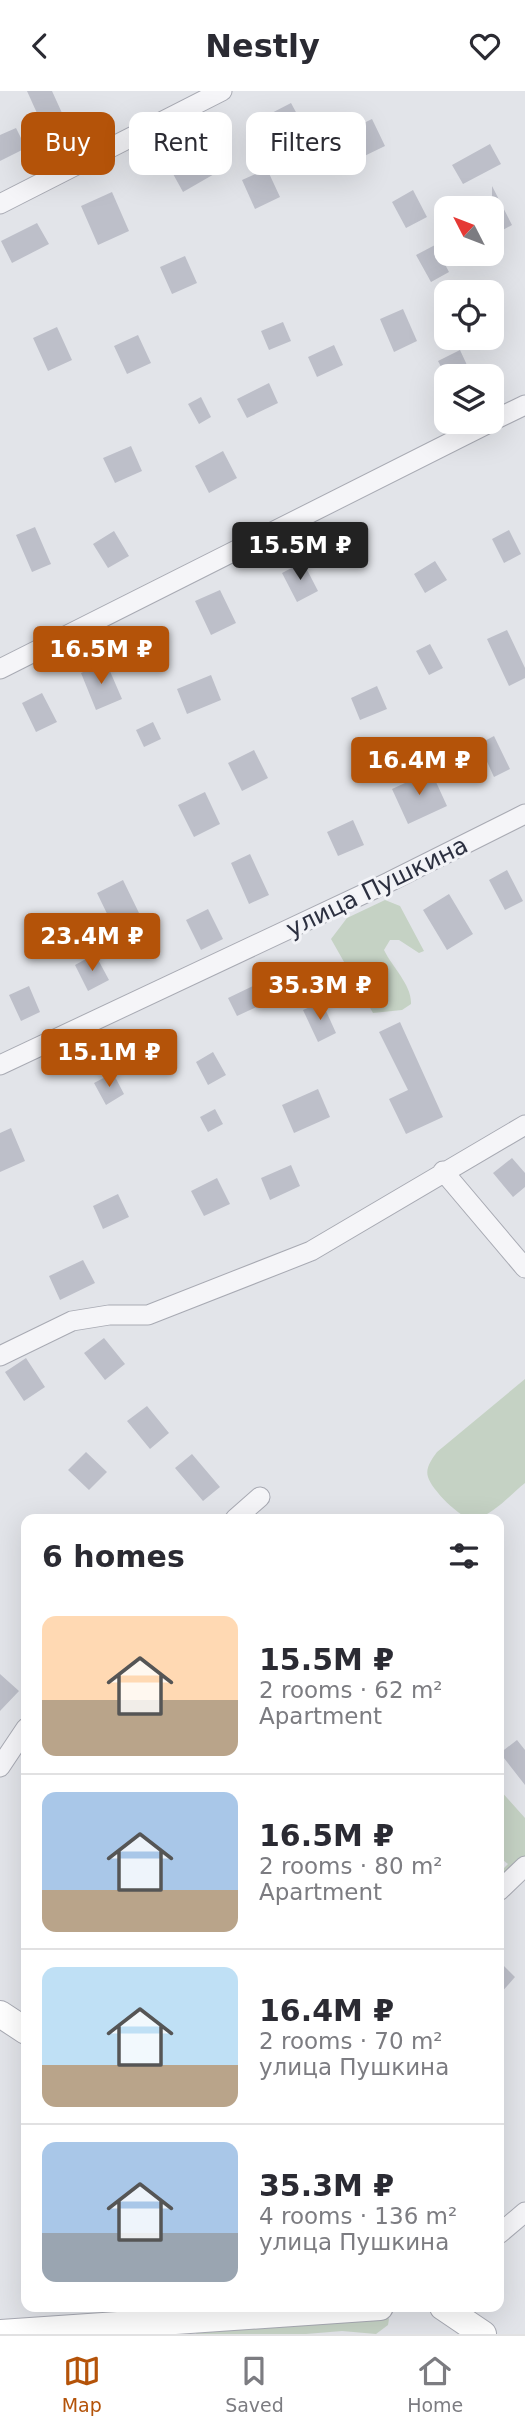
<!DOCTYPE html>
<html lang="en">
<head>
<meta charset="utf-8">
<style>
	:root { --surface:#fff; --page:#f7f7f7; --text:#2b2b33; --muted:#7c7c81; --line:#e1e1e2; --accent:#b45309 }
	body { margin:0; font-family:"DejaVu Sans",sans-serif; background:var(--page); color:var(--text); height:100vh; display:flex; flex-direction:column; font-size:26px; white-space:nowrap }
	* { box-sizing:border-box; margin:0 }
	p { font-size:23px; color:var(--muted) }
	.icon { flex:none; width:38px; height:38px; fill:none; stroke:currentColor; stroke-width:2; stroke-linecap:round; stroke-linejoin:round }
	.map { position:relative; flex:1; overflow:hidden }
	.sheet { position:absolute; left:21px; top:1423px; width:483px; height:798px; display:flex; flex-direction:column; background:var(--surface); border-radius:14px; box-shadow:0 7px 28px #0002 }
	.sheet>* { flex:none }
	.guide { position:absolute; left:21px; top:21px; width:483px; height:63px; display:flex; gap:14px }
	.needle { width:46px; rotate:312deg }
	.controls { position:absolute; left:434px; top:105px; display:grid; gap:14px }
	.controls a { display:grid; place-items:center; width:70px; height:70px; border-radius:14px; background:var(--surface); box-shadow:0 7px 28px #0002; font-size:35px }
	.price { position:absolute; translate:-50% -60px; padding:0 16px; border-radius:7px; background:var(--accent); color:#fff; font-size:23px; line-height:46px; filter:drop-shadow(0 2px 4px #0008) }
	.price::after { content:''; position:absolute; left:50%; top:42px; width:21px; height:16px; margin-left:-10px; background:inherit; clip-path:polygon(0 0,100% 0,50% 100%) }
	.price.active { background:#222; color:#fff }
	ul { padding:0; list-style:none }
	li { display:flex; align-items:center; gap:21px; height:175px; padding:0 21px }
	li+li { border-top:2px solid var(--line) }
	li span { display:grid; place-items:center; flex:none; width:196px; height:140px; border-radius:14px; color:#555 }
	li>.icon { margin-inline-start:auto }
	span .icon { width:84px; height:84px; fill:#fffc; stroke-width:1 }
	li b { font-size:30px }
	h2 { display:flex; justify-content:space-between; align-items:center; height:84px; padding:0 21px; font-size:30px }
	.chip { padding:0 24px; border-radius:14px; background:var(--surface); box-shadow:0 7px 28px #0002; font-size:24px; line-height:63px }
	.chip.active { background:var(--accent); color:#fff }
	header { display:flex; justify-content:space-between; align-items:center; height:91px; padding:0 21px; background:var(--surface); font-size:32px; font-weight:600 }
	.tab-bar { display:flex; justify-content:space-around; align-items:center; height:98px; border-top:2px solid var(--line); background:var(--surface); font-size:19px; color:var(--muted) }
	.tab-bar a { display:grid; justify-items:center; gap:4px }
	.tab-bar .active { color:var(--accent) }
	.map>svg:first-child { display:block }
	.green { fill:#c5d2c4 }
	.building { fill:#bdbfc9 }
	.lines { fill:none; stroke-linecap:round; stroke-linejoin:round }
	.street-casing { stroke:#a8aab3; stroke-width:21 }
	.secondary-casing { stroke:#a8aab3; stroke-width:28 }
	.street { stroke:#f5f5f8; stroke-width:19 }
	.secondary { stroke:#fff; stroke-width:26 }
	.labels { text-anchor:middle; stroke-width:6; stroke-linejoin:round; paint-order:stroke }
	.street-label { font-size:24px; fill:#2c3040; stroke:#f2f3f7 }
</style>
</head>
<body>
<header><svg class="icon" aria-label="back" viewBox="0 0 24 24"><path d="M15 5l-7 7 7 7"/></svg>Nestly<svg class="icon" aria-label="heart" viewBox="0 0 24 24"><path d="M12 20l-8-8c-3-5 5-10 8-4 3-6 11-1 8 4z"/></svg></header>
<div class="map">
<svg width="525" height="2243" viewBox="0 0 525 2243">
	<rect width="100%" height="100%" fill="#e2e4e9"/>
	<!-- green -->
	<path class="green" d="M385,809L400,815L424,860L419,862L399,849H390L384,859C392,876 412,894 411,913L402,919L373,922L331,848L347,827Z
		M525,1288V1392C511,1403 494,1423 475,1428C463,1431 431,1398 428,1386C425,1377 432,1368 437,1361Z
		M499,1698L525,1727V1774L499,1809V1782L508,1773L499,1766Z
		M379,2216L389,2228L388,2234L376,2243L342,2240L306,2243H196L197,2240Z"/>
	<!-- building -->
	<path class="building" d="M27,0H52L62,22L41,31Z
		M291,12L304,36L275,51L262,27Z
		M372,28L385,55L354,70L341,43Z
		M16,37L26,57L0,70V44Z
		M490,53L501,73L463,93L452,74Z
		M206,63L216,82L183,101L172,81Z
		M267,78L280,106L255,118L242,89Z
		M492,95L512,134L492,145Z
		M413,99L427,126L406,137L392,111Z
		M112,101L129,140L98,154L81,115Z
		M37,132L49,153L12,172L1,150Z
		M435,154L449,181L431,191L416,164Z
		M185,165L197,192L172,203L160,176Z
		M403,218L417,250L394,261L380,228Z
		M283,231L291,250L269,259L261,240Z
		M57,236L72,269L48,280L33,247Z
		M138,244L151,272L127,283L114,255Z
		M334,254L343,274L317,286L308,266Z
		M460,259L472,285H446L438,270Z
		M269,292L278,312L247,327L237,308Z
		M201,306L211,326L199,333L188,313Z
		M131,355L142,380L115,392L103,367Z
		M223,360L237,387L209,402L195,375Z
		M35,436L51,473L32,481L16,444Z
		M509,439L521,463L504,472L492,448Z
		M114,440L129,465L108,477L93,453Z
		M435,470L447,489L425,502L414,483Z
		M303,471L318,500L297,511L282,482Z
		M220,499L236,532L211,544L195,510Z
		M507,539L525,577V587L509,595L487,548Z
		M430,553L443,577L429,584L416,560Z
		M106,571L122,608L96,619L81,582Z
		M211,584L221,609L187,623L177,598Z
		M377,595L387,618L360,629L351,607Z
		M42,602L57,631L36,641L22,612Z
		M153,631L161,648L144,656L136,639Z
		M494,645L510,678L494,686L479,653Z
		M254,659L268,687L242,700L228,672Z
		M431,680L447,715L408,733L392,698Z
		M205,701L220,733L194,746L178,714Z
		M353,729L364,754L338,765L327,741Z
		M250,763L269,804L249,813L231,772Z
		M507,779L523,810L505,819L489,789Z
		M123,789L139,822L113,835L97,802Z
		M449,803L473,843L447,859L423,819Z
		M208,818L223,848L201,859L186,829Z
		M95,863L109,889L88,900L75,874Z
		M29,895L40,921L21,930L9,904Z
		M253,895L261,914L237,925L228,907Z
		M322,911L336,942L318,951L303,919Z
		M400,931L443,1026L406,1043L389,1008L408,999L379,941Z
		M213,961L226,984L208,994L196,971Z
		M113,982L124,1003L106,1014L94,992Z
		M318,998L330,1026L294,1042L282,1014Z
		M215,1018L223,1033L208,1041L200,1026Z
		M11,1037L25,1070L0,1081V1042Z
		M512,1067L525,1082V1096L513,1106L493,1082Z
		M291,1074L300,1095L270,1109L261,1087Z
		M217,1087L230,1113L204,1125L191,1100Z
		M118,1103L129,1126L103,1138L93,1115Z
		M83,1169L95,1192L60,1209L49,1185Z
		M104,1247L125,1273L105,1289L84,1262Z
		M26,1267L45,1296L24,1310L5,1281Z
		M147,1315L169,1342L150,1358L127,1330Z
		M86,1361L107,1381L89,1399L68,1379Z
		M192,1363L220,1396L203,1410L175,1377Z
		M0,1583L19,1600L0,1620Z
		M517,1649L525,1659V1694L500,1662Z
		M499,1870L515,1886L499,1904Z"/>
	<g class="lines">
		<defs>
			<path id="street" d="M0,113L222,0
				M492,330L525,314
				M0,578L491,331
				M0,974L389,791L525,723
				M443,1080L525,1177
				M0,1265L72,1230L109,1224H148L311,1160L525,1034
				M235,1428L260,1406
				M0,1676L26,1637
				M499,1800L525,1775
				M499,2143L525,2121"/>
			<path id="secondary" d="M0,1923L26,1940
				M443,2216L483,2243
				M0,2242L380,2216"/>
		</defs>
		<!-- street casing -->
		<use href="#street" class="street-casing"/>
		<!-- secondary casing -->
		<use href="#secondary" class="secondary-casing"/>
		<!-- street -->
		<use href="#street" class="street"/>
		<!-- secondary -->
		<use href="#secondary" class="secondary"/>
	</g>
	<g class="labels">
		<!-- street labels -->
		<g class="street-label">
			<text transform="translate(377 796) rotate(-26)" y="8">улица Пушкина</text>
		</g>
	</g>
</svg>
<div class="controls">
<a><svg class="needle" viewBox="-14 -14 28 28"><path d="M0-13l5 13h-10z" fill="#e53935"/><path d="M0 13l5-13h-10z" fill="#7c7c81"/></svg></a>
<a><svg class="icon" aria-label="locate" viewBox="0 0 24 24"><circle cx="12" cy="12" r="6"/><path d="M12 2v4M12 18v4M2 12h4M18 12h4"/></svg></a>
<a><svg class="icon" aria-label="layers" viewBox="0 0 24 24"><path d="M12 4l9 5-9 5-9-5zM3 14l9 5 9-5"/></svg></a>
</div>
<b class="price active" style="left:300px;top:491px">15.5M ₽</b>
<b class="price" style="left:101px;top:595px">16.5M ₽</b>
<b class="price" style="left:419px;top:706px">16.4M ₽</b>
<b class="price" style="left:92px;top:882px">23.4M ₽</b>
<b class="price" style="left:320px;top:931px">35.3M ₽</b>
<b class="price" style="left:109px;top:998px">15.1M ₽</b>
<div class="guide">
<a class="chip active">Buy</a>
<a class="chip">Rent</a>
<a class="chip">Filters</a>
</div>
<section class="sheet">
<h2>6 homes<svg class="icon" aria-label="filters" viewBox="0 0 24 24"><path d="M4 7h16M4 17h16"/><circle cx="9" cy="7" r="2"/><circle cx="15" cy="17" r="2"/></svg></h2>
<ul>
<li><span style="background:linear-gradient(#ffd9b3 60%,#b9a48a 0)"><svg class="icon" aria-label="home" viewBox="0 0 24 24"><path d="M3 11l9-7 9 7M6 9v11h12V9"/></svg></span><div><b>15.5M ₽</b><p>2 rooms · 62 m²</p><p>Apartment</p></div></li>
<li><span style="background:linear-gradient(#a9c7e8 70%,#b9a48a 0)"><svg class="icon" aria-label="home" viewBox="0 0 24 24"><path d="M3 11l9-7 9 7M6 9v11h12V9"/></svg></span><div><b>16.5M ₽</b><p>2 rooms · 80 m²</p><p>Apartment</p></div></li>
<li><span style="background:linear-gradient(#bfe0f5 70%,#b9a48a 0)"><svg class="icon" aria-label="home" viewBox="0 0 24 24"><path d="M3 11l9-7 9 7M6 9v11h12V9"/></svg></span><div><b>16.4M ₽</b><p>2 rooms · 70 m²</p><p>улица Пушкина</p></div></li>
<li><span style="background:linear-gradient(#a9c7e8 65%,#9aa5b1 0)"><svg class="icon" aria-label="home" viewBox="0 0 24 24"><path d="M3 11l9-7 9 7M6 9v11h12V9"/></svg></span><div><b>35.3M ₽</b><p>4 rooms · 136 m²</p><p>улица Пушкина</p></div></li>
</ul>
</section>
</div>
<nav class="tab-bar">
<a class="active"><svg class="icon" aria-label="map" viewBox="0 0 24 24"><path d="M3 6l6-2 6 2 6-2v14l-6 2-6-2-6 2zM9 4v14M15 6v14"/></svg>Map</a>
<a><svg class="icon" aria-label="saved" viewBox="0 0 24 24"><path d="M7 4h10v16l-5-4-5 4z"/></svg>Saved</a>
<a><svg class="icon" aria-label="home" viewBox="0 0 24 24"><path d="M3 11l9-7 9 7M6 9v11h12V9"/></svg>Home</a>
</nav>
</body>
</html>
